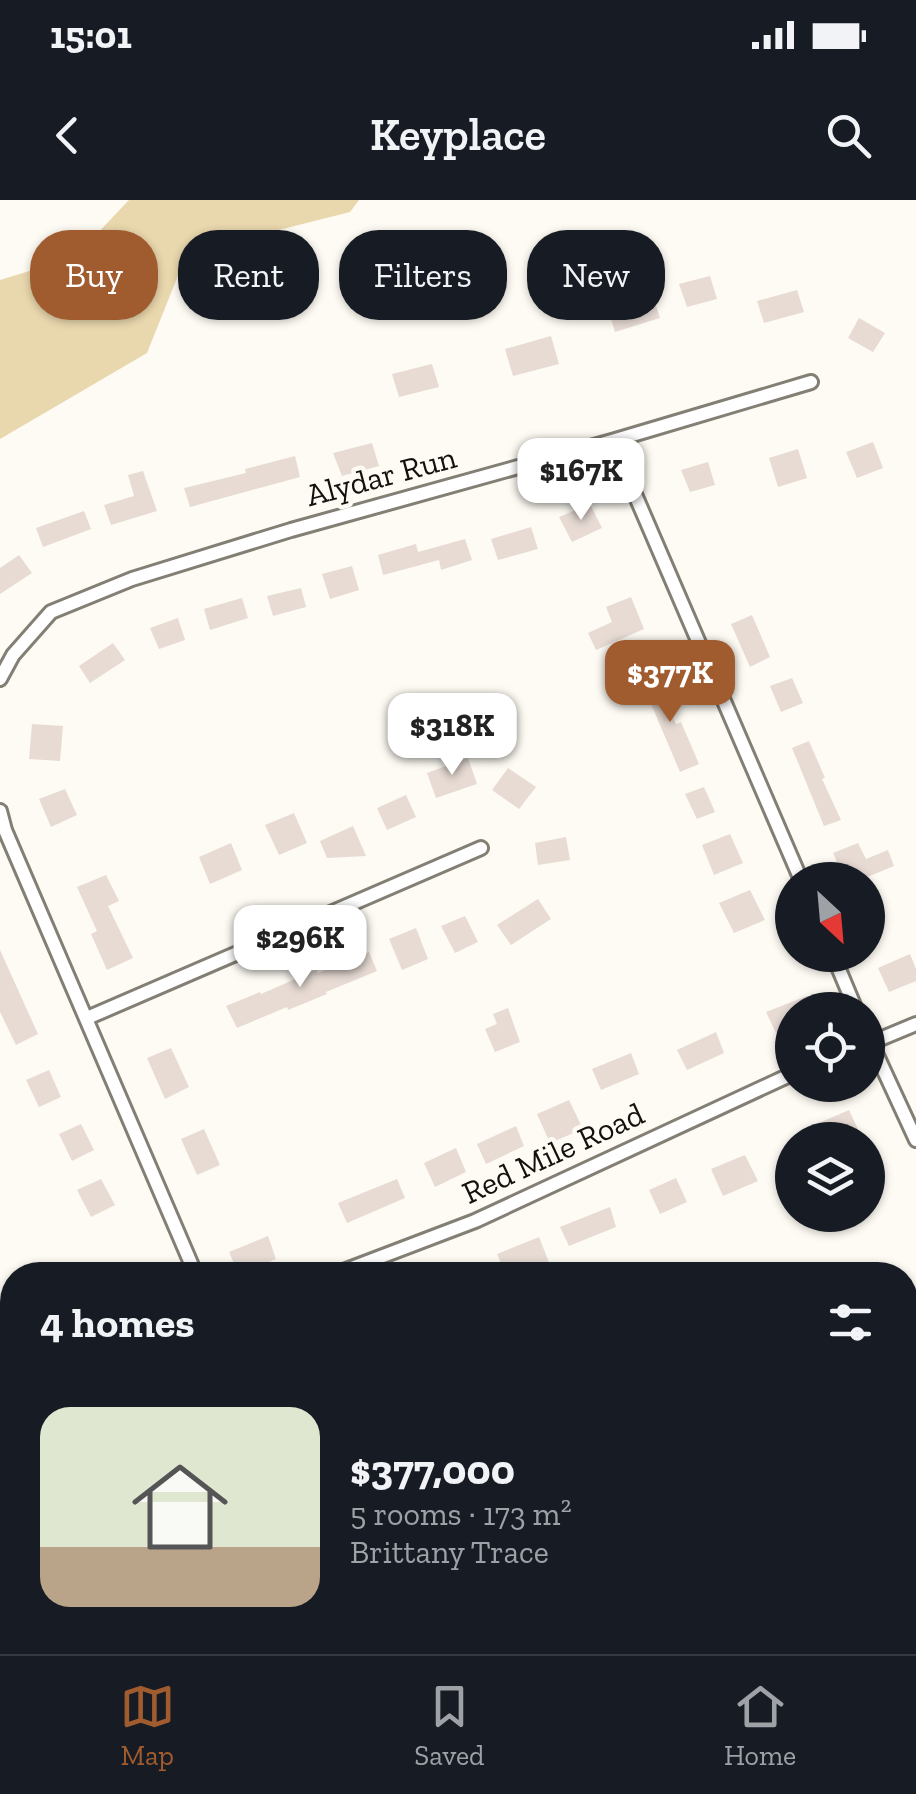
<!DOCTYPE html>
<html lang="en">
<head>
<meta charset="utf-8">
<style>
	:root { --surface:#171b24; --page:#242831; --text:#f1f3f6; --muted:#9ea1a6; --line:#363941; --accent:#a05c2e }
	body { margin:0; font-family:"Zilla Slab",serif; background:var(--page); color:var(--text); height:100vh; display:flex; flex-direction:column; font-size:38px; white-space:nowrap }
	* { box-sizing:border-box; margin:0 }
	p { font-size:32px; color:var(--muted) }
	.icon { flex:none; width:55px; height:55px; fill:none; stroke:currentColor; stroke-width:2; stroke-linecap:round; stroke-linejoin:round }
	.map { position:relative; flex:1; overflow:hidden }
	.side { position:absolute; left:0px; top:1062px; width:918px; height:392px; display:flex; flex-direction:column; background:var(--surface); border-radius:40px 40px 0 0; box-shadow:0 2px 8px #0004 }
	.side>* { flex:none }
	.guide { position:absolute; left:30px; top:30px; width:858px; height:90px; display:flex; gap:20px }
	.needle { width:65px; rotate:154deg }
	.buttons { position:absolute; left:775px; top:662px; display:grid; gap:20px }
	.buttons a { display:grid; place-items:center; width:110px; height:110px; border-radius:50%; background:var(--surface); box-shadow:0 2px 8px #0004; font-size:50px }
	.price { position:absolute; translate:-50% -85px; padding:0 22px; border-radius:20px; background:#fff; color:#222; font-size:32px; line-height:65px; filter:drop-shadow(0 2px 5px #0008) }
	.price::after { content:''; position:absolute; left:50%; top:60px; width:30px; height:22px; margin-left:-15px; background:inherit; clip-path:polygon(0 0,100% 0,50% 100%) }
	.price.on { background:var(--accent); color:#fff }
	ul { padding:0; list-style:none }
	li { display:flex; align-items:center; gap:30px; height:250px; padding:0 40px }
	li+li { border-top:2px solid var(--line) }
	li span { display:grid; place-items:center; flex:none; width:280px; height:200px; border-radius:30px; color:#555 }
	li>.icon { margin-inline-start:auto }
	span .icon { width:120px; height:120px; fill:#fffc; stroke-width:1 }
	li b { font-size:42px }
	h2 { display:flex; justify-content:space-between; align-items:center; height:120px; padding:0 40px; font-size:42px }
	.tag { padding:0 35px; border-radius:40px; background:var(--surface); box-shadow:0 2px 8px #0004; font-size:35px; line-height:90px }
	.tag.on { background:var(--accent); color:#fff }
	.status { display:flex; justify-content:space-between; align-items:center; height:70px; padding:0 50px; background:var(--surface); direction:ltr }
	.status svg { height:28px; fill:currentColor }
	header { display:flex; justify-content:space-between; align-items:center; height:130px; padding:0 40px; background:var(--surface); font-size:45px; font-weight:600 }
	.menu { display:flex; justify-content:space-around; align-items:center; height:140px; border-top:2px solid var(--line); background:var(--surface); font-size:28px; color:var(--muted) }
	.menu a { display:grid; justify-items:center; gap:5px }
	.menu .on { color:var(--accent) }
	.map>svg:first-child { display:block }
	.green { fill:#e9d7ad }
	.building { fill:#e7dbd4 }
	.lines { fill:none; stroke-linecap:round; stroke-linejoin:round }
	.lane-casing { stroke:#837f74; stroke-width:11 }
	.street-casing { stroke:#837f74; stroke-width:18 }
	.lane { stroke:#fff; stroke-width:6 }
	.street { stroke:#fff; stroke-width:12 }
	.labels { text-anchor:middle; stroke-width:9; stroke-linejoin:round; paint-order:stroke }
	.street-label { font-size:32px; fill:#13110e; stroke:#fefbf4 }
</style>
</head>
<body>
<div class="status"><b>15:01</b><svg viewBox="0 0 49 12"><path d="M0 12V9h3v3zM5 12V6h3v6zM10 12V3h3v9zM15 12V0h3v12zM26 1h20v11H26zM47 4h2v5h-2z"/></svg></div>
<header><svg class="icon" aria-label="back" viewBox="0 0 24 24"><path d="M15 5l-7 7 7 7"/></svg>Keyplace<svg class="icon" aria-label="search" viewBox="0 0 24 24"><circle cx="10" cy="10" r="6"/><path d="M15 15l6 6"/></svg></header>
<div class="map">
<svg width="916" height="1454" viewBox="0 0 916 1454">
	<rect width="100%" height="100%" fill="#fefbf4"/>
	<!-- green -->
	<path class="green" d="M129,0H359L350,12L187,53L147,153L0,239V80L75,57Z"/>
	<!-- building -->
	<path class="building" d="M710,76L717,99L687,107L679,84Z
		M797,90L804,112L764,123L757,101Z
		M653,96L660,118L615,132L608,109Z
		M859,118L885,133L873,152L848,138Z
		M551,136L559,164L513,176L505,149Z
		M432,164L439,187L399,197L392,174Z
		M873,242L883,268L857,278L846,252Z
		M372,243L379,266L342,276L333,253Z
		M798,249L807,278L778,287L769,258Z
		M295,256L300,277L190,307L184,288L246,273L245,269Z
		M708,262L715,285L690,292L681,270Z
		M143,271L157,311L111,325L104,305L134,296L128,275Z
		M590,304L602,328L572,342L559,317Z
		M84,311L91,329L43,347L36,328Z
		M531,327L538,349L498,360L491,339Z
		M465,339L472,360L441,370L439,360L383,375L378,355L416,344L418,352Z
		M19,355L32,373L0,394V368Z
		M352,366L359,390L330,399L322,374Z
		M301,388L306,407L273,416L267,396Z
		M631,397L644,429L596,450L588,433L612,422L606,407Z
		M242,398L248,418L210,430L204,409Z
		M752,415L770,457L750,467L731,424Z
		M178,418L185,440L159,449L150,428Z
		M113,443L125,460L90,483L79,466Z
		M654,472L676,524L681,522L699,564L680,572L640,478Z
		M792,478L803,503L781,512L770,486Z
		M32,524L63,526L60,561L29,559Z
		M809,541L825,578L822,579L841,620L824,626L792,548Z
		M468,558L477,584L436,598L427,573Z
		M508,568L536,587L519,609L492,590Z
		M704,587L715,612L697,619L685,594Z
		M65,589L77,615L51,627L39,599Z
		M406,595L416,617L387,630L377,608Z
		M294,613L307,643L279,655L265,625Z
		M353,626L366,656L327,658L320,641Z
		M730,634L743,663L714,675L702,645Z
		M566,637L570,660L538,665L535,643Z
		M231,643L242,670L210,684L199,657Z
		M858,643L866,659L888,650L894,666L860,680H845L833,653Z
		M106,675L119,701L108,706L133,758L107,770L91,734L97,731L77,687Z
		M750,690L765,720L734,733L719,703Z
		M538,699L551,719L511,745L497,725Z
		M465,716L478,742L455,753L441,726Z
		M416,728L428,759L402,770L389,739Z
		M0,750L38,834L16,845L0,812Z
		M369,752L377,771L326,792L327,794L288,810L287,807L237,828L226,806L260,792L261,794L316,770L318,773Z
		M910,754L916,769V781L889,792L878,768Z
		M807,796L814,810H792V826L776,833L766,812Z
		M508,808L520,842L495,852L485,829L497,824L493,814Z
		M716,832L724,853L687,870L677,850Z
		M171,848L189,887L165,899L147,858Z
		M631,853L639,874L601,890L592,869Z
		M49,870L61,897L39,907L26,880Z
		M569,900L583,929L550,943L537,914Z
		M849,910L863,940H827L819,923Z
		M81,924L94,950L72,961L59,934Z
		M516,926L524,946L486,964L477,944Z
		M204,929L220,965L197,975L181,939Z
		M456,948L466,972L435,987L424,963Z
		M745,955L758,981L723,996L711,969Z
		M676,978L687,1002L660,1014L649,990Z
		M101,979L115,1005L91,1017L77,990Z
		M397,979L405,998L347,1023L338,1003Z
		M610,1007L616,1027L569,1046L560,1027Z
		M268,1036L276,1059L239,1075L229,1052Z
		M539,1037L554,1075H536L532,1065L506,1075L497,1054Z
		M916,1153V1215H915L905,1189V1157Z"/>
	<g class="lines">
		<defs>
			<path id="lane" d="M773,1442L778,1454"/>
			<path id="street" d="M612,241L801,680
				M0,479L13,455L51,412L132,379L291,330L612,241L811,182
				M0,611L5,630L196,1075
				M833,755L856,810
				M87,818L481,648
				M868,836L916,940
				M868,844L916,824
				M333,1075L475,1021L792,874
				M0,1217L12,1212
				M905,1339L916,1335
				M0,1377L12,1405
				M30,1442L35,1454
				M469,1442L480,1454
				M615,1454L644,1442"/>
		</defs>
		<!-- lane casing -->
		<use href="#lane" class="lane-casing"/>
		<!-- street casing -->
		<use href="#street" class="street-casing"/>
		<!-- lane -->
		<use href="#lane" class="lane"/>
		<!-- street -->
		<use href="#street" class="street"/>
	</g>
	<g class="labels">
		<!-- street labels -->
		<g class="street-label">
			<text transform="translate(381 276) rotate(-15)" y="11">Alydar Run</text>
			<text transform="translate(553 953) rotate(-25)" y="11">Red Mile Road</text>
		</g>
	</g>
</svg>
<div class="buttons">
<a><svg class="needle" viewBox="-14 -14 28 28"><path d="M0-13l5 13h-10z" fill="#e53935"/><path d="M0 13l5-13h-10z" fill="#9ea1a6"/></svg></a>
<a><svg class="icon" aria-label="locate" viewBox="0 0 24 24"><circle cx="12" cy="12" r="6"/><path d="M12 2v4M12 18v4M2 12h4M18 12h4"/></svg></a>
<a><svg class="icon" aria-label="layers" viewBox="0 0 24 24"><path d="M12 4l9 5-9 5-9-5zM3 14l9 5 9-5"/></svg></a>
</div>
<b class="price" style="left:581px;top:323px">$167K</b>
<b class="price on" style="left:670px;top:525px">$377K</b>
<b class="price" style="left:452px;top:578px">$318K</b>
<b class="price" style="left:300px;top:790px">$296K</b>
<div class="guide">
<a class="tag on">Buy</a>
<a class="tag">Rent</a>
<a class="tag">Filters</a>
<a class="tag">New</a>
</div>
<section class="side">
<h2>4 homes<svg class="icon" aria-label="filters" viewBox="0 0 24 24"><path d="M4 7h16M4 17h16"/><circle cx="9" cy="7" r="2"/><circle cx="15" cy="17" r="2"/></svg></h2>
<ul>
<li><span style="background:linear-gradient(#dfe7d0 70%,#b9a48a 0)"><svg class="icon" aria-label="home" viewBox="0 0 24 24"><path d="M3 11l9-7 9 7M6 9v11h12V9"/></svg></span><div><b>$377,000</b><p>5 rooms · 173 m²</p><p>Brittany Trace</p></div></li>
</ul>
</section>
</div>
<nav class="menu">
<a class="on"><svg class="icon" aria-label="map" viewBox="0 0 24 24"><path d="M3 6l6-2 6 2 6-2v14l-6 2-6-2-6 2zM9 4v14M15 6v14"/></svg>Map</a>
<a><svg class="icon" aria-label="saved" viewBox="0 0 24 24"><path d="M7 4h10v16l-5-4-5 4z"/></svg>Saved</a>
<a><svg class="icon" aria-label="home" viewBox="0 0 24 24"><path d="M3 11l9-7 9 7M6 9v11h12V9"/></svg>Home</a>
</nav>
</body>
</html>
